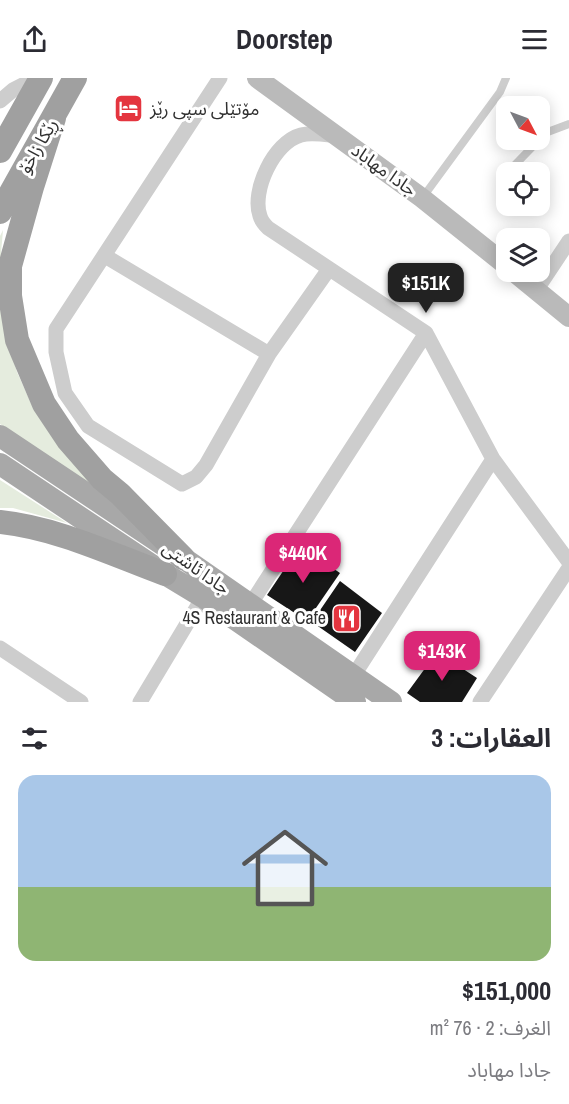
<!DOCTYPE html>
<html lang="ar">
<head>
<meta charset="utf-8">
<style>
	:root { --surface:#fff; --page:#f7f7f7; --text:#2b2b33; --muted:#7c7c81; --line:#e1e1e2; --accent:#db2777 }
	body { margin:0; font-family:"Archivo Narrow","Noto Sans Arabic",sans-serif; background:var(--page); color:var(--text); direction:rtl; height:100vh; display:flex; flex-direction:column; font-size:22px; white-space:nowrap }
	* { box-sizing:border-box; margin:0 }
	p { font-size:20px; color:var(--muted) }
	.icon { flex:none; width:33px; height:33px; fill:none; stroke:currentColor; stroke-width:2; stroke-linecap:round; stroke-linejoin:round }
	.map { position:relative; height:624px; overflow:hidden; direction:ltr }
	.sheet { display:flex; flex-direction:column; background:var(--surface); flex:1 }
	.sheet>* { flex:none }
	.needle { width:39px; rotate:131deg }
	.controls { position:absolute; left:496px; top:18px; display:grid; gap:12px }
	.controls a { display:grid; place-items:center; width:54px; height:54px; border-radius:12px; background:var(--surface); box-shadow:0 3px 15px #0003; font-size:30px }
	.price { position:absolute; translate:-50% -51px; padding:0 14px; border-radius:12px; background:var(--accent); color:#fff; font-size:20px; line-height:39px; filter:drop-shadow(0 2px 3px #0008) }
	.price::after { content:''; position:absolute; left:50%; top:36px; width:18px; height:14px; margin-left:-9px; background:inherit; clip-path:polygon(0 0,100% 0,50% 100%) }
	.price.on { background:#222; color:#fff }
	ul { padding:0; list-style:none }
	li { display:grid; align-content:center; gap:12px; height:318px; padding:0 18px }
	li+li { border-top:2px solid var(--line) }
	li span { display:grid; place-items:center; height:186px; border-radius:18px; color:#555 }
	li>.icon { margin-inline-start:auto }
	span .icon { width:108px; height:108px; fill:#fffc; stroke-width:1 }
	li b { font-size:26px }
	h2 { display:flex; justify-content:space-between; align-items:center; height:72px; padding:0 18px; font-size:26px }
	header { display:flex; justify-content:space-between; align-items:center; height:78px; padding:0 18px; background:var(--surface); font-size:27px; font-weight:800 }
	.map>svg:first-child { display:block }
	.green { fill:#e5ecde }
	.building { fill:#171717 }
	.lines { fill:none; stroke-linecap:round; stroke-linejoin:round }
	.service { stroke:#cdcdcd; stroke-width:8 }
	.minor { stroke:#cdcdcd; stroke-width:15 }
	.secondary { stroke:#bababa; stroke-width:20 }
	.primary { stroke:#a8a8a8; stroke-width:22 }
	.trunk { stroke:#a0a0a0; stroke-width:24 }
	.labels { text-anchor:middle; stroke-width:6; stroke-linejoin:round; paint-order:stroke }
	.poi-label { font-size:18px; fill:#303030; stroke:#fff; text-anchor:start }
	.street-label { font-size:18px; fill:#303030; stroke:#fff }
</style>
</head>
<body>
<header><svg class="icon" aria-label="menu" viewBox="0 0 24 24"><path d="M4 6h16M4 12h16M4 18h16"/></svg>Doorstep<svg class="icon" aria-label="share" viewBox="0 0 24 24"><path d="M12 15V3M7 8l5-5 5 5M5 13v7h14v-7"/></svg></header>
<div class="map">
<svg width="569" height="624" viewBox="0 0 569 624">
	<rect width="100%" height="100%" fill="#fff"/>
	<!-- green -->
	<path class="green" d="M3,152L0,187L5,253L17,294L34,332L104,418L0,346V158Z
		M0,402L67,445L13,430H0Z"/>
	<!-- building -->
	<path class="building" d="M300,468L340,495L307,543L267,517Z
		M340,503L382,535L355,574L312,544Z
		M437,574L477,600L462,624H420L407,615Z"/>
	<g class="lines">
		<!-- service -->
		<path class="service" d="M540,60L545,55L569,46
			M508,94L539,62
			M423,119L500,14L506,0"/>
		<!-- minor -->
		<path class="minor" d="M220,0L56,251V274L65,315L88,348L182,406L196,399L206,387L269,276L329,191
			M0,23L13,12L36,0
			M338,58C327,57 312,54 301,57C274,64 251,113 260,138C261,142 265,147 268,150L426,255L493,381L569,484
			M105,178L269,276
			M537,211L569,163
			M250,527L426,255
			M0,570L81,624
			M354,597L493,381
			M140,624L203,519
			M480,624L569,490"/>
		<!-- secondary -->
		<path class="secondary" d="M257,0L422,120L507,188
			M514,194L569,239"/>
		<!-- primary -->
		<path class="primary" d="M0,358L183,480L391,624
			M0,386L165,496L203,519L355,624"/>
		<!-- trunk -->
		<path class="trunk" d="M54,40L32,109L10,188V218L17,262L44,326L68,362L102,401L120,416L183,480
			M0,73L41,0
			M0,134L75,0
			M0,444C57,450 111,476 165,496"/>
	</g>
	<!-- icons -->
	<defs>
		<symbol id="hotel-square" viewBox="-11 -11 22 22"><rect x="-9" y="-9" width="18" height="18" rx="4" fill="#e4353f" stroke="#fff"/><path d="M-6-4.5h1.5V1H6V5H4.5V3h-9V5H-6ZM-4 0a1.8 1.8 0 1 1 3.6 0ZM.5 0V-2.5h3Q6-2.5 6 0Z" fill="#fff"/></symbol>
		<symbol id="restaurant-square" viewBox="-11 -11 22 22"><rect x="-9" y="-9" width="18" height="18" rx="4" fill="#e4353f" stroke="#fff"/><path d="M-5-6h1v4h1v-4h1v4h1v-4h1v5L-1.5 .5V6h-2V.5L-5-1ZM5-6V6H3V1.5H1.5Q1.5-4 5-6Z" fill="#fff"/></symbol>
	</defs>
	<g fill-rule="evenodd">
		<use href="#hotel-square" x="112" y="14" width="33" height="33"/>
		<use href="#restaurant-square" x="330" y="524" width="33" height="33"/>
	</g>
	<g class="labels">
		<!-- poi labels -->
		<g class="poi-label">
			<text x="150" y="37">مۆتێلی سپی رێز</text>
			<text x="326" y="546" text-anchor="end">4S Restaurant &amp; Cafe</text>
		</g>
		<!-- street labels -->
		<g class="street-label">
			<text transform="translate(38 68) rotate(-60)" y="6">ڕێکا زاخۆ</text>
			<text transform="translate(384 92) rotate(36)" y="6">جادا مهاباد</text>
			<text transform="translate(196 490) rotate(35)" y="6">جادا ئاشتی</text>
		</g>
	</g>
</svg>
<div class="controls">
<a><svg class="needle" viewBox="-14 -14 28 28"><path d="M0-13l5 13h-10z" fill="#e53935"/><path d="M0 13l5-13h-10z" fill="#7c7c81"/></svg></a>
<a><svg class="icon" aria-label="locate" viewBox="0 0 24 24"><circle cx="12" cy="12" r="6"/><path d="M12 2v4M12 18v4M2 12h4M18 12h4"/></svg></a>
<a><svg class="icon" aria-label="layers" viewBox="0 0 24 24"><path d="M12 4l9 5-9 5-9-5zM3 14l9 5 9-5"/></svg></a>
</div>
<b class="price on" style="left:426px;top:236px">$151K</b>
<b class="price" style="left:303px;top:506px">$440K</b>
<b class="price" style="left:442px;top:604px">$143K</b>
</div>
<section class="sheet">
<h2>العقارات: 3<svg class="icon" aria-label="filters" viewBox="0 0 24 24"><path d="M4 7h16M4 17h16"/><circle cx="9" cy="7" r="2"/><circle cx="15" cy="17" r="2"/></svg></h2>
<ul>
<li><span style="background:linear-gradient(#a9c7e8 60%,#8fb573 0)"><svg class="icon" aria-label="home" viewBox="0 0 24 24"><path d="M3 11l9-7 9 7M6 9v11h12V9"/></svg></span><div><b>$151,000</b><p>الغرف: 2 · 76 m²</p><p>جادا مهاباد</p></div></li>
</ul>
</section>
</body>
</html>
